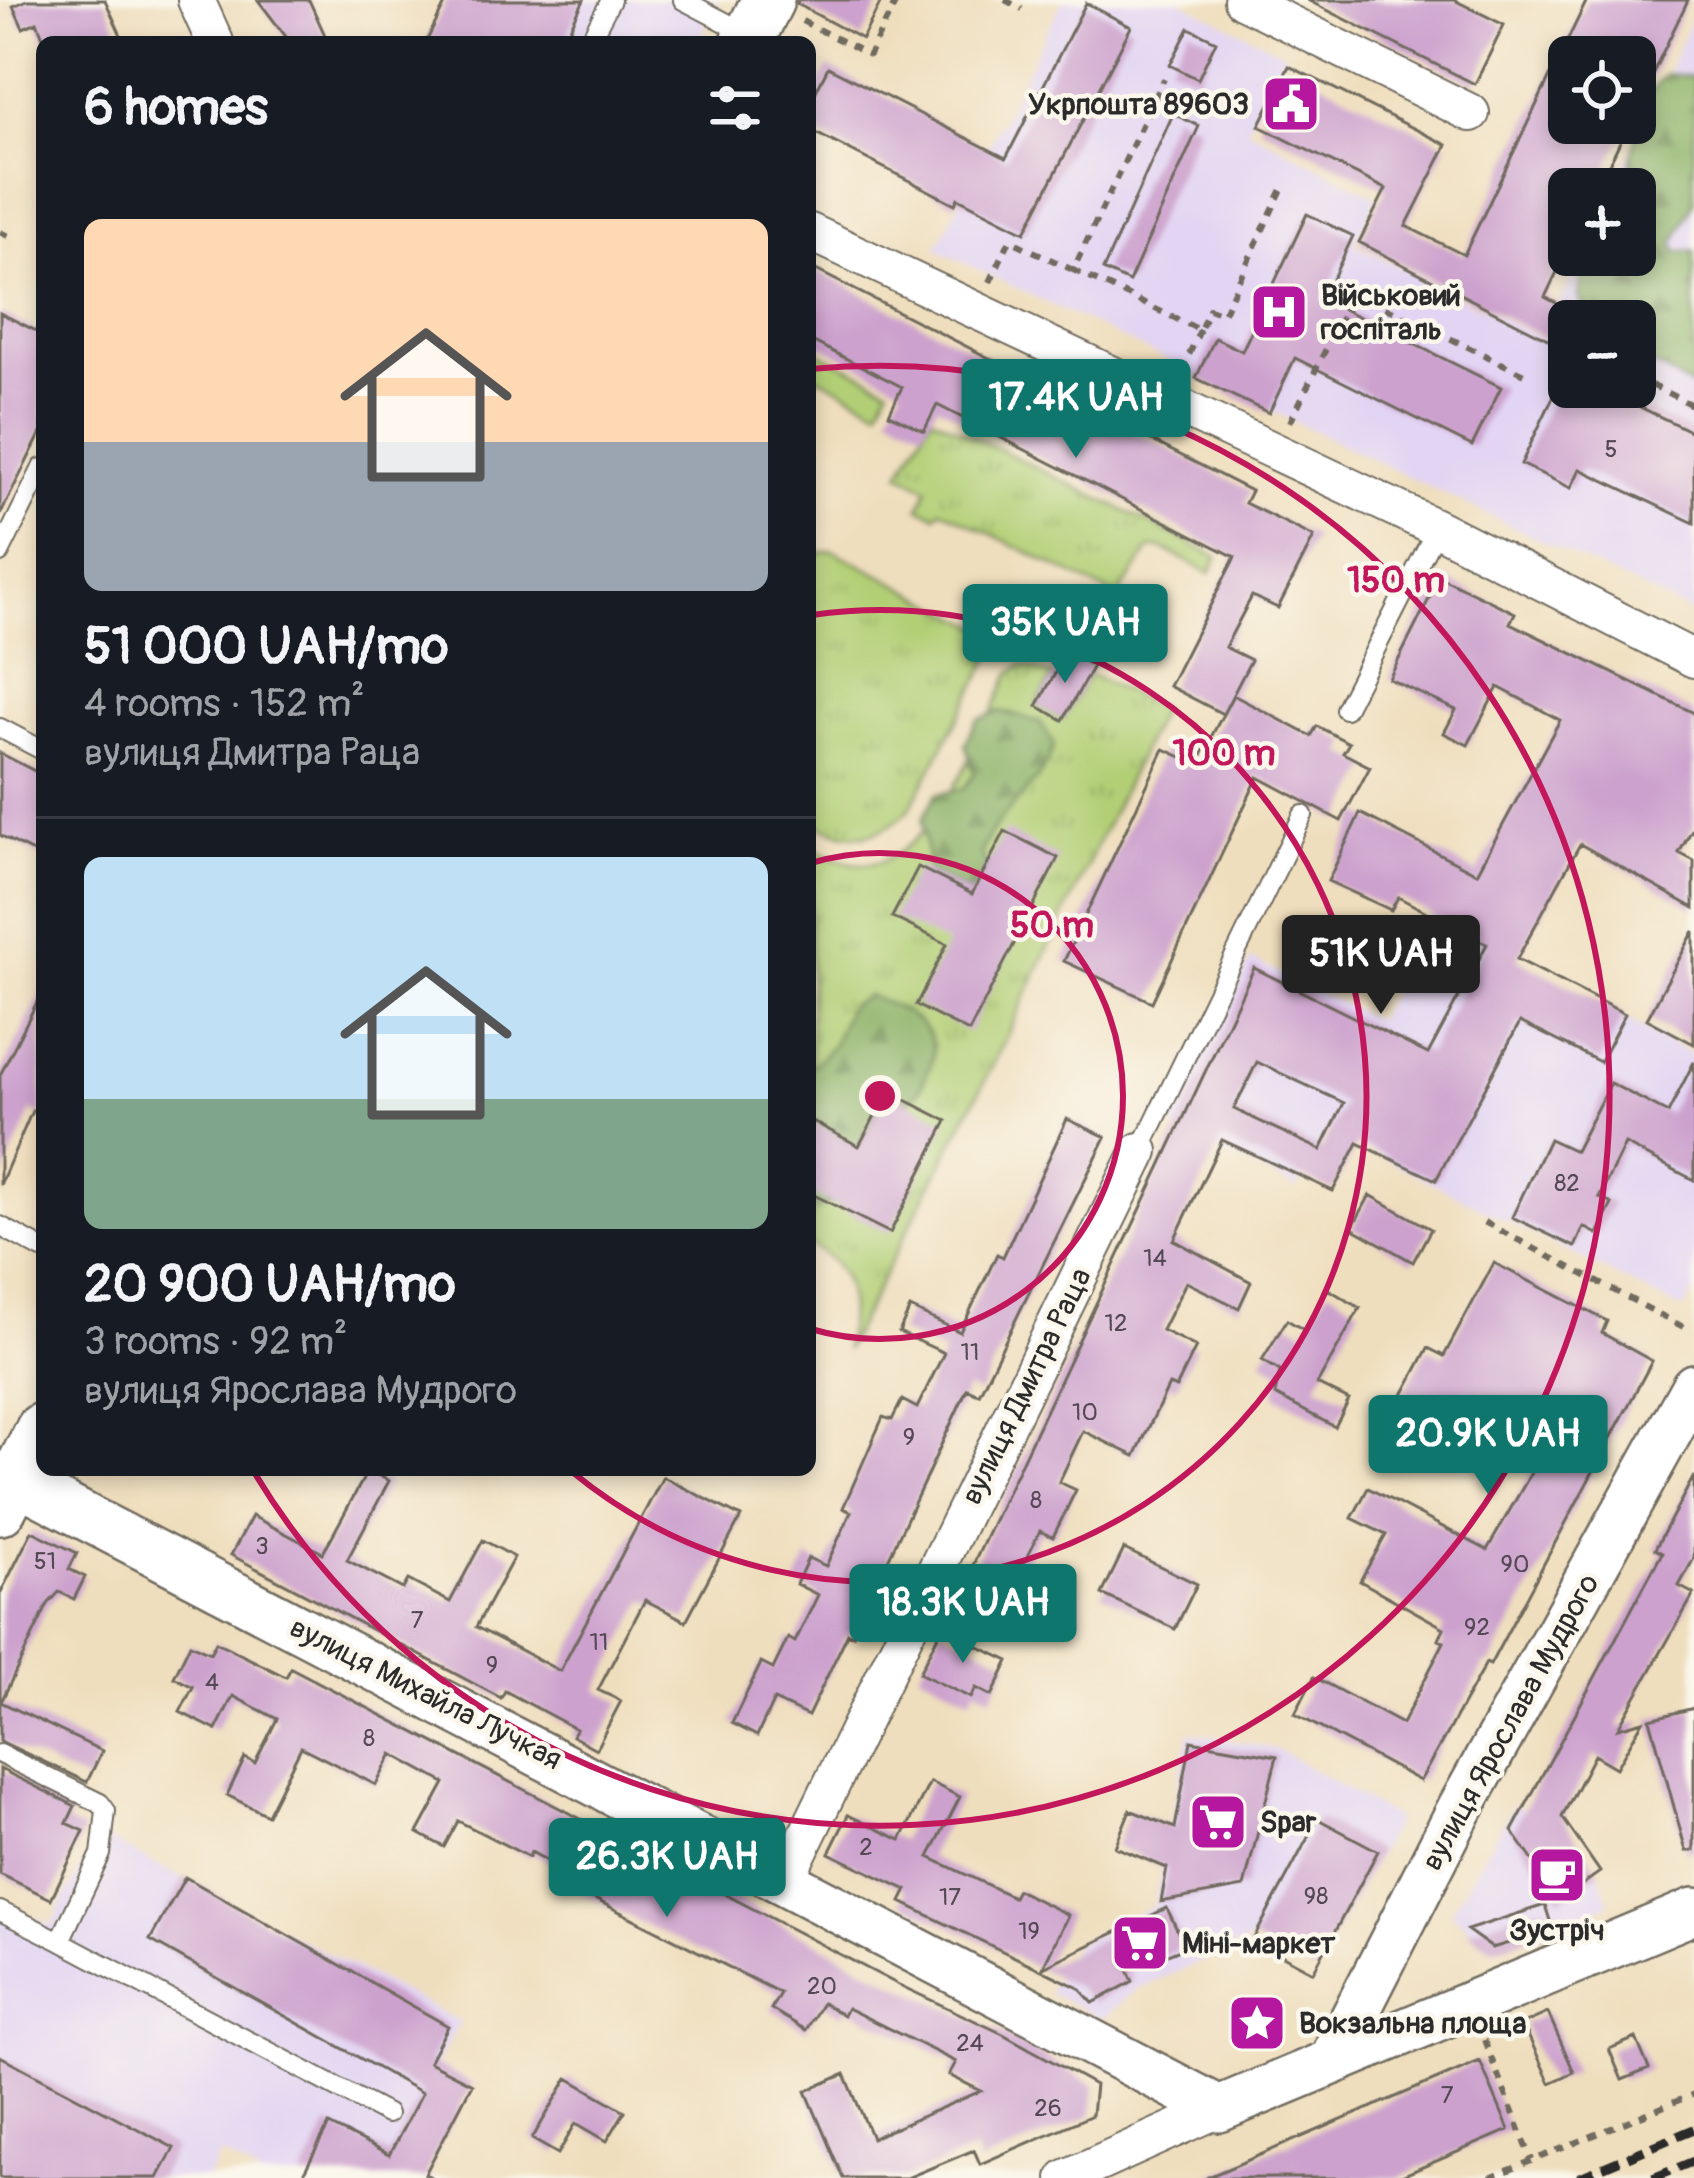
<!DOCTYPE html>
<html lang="en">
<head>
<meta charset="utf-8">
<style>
	:root { --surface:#171b24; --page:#242831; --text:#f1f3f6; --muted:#9ea1a6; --line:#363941; --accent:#0f766e }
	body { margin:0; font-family:Pangolin,sans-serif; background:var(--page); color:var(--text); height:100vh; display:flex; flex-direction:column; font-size:45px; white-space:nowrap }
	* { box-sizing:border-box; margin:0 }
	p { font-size:39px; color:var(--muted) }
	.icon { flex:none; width:66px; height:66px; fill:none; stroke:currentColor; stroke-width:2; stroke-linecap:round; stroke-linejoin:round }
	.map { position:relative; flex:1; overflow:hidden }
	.panel { position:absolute; left:36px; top:36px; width:780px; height:1440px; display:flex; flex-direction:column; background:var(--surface); border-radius:18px; box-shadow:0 6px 18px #0003 }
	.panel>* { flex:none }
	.fabs { position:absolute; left:1548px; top:36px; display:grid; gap:24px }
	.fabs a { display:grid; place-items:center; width:108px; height:108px; border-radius:18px; background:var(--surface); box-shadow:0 6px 18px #0003; font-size:60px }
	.price { position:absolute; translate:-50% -102px; padding:0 27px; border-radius:12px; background:var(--accent); color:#fff; font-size:39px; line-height:78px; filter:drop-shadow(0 3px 6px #0008) }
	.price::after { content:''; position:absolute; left:50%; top:72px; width:36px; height:27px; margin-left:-18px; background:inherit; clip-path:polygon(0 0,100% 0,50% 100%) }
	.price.on { background:#222; color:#fff }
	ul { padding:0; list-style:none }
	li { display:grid; align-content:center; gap:24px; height:636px; padding:0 48px }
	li+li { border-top:3px solid var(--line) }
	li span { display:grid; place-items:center; height:372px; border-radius:18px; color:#555 }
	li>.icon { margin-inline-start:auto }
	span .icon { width:216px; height:216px; fill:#fffc; stroke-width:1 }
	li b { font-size:51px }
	h2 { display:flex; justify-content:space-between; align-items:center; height:144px; padding:0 48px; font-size:51px }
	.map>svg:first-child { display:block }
	.built { fill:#e2d4f3; fill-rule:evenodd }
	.grass { fill:url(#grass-tufts); stroke:#6e7d50; stroke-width:3 }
	.forest { fill:url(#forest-firs); stroke:#5c6e49; stroke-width:3 }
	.building { fill:#cca1cd; fill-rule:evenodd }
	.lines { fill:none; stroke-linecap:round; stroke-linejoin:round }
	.service-casing { stroke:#706a5e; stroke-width:22 }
	.minor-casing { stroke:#706a5e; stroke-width:40 }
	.tertiary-casing { stroke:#706a5e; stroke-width:50 }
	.secondary-casing { stroke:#706a5e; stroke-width:56 }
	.path { stroke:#706a5e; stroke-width:6; stroke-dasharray:9 9; stroke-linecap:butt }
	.service { stroke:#fff; stroke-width:18 }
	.minor { stroke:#fff; stroke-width:36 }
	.tertiary { stroke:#fff; stroke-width:45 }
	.secondary { stroke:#fff; stroke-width:51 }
	.rail { stroke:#2b2b2b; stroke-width:9; stroke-dasharray:18 9; stroke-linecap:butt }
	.ring { fill:none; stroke:#c2185b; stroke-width:6 }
	.labels { text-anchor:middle; stroke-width:9; stroke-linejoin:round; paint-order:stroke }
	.number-label { font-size:24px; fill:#534854 }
	.poi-label { font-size:30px; font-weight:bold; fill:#2b2b2b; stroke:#fbf7ec; text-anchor:start }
	.street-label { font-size:30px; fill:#2b2b2b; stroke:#fbf7ec }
	.centre { fill:#c2185b; stroke:#fbf7ec; stroke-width:6 }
	.ring-label { font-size:36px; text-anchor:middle; font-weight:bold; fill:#c2185b; stroke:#fbf7ec; stroke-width:9; stroke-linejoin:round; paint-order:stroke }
</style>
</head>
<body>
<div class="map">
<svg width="1694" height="2178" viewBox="0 0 1694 2178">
	<defs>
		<pattern id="grass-tufts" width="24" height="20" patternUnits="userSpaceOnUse" patternTransform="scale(3)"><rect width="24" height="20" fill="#b2cf76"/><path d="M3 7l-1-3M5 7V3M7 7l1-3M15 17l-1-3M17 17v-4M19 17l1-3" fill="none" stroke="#99b266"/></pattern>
		<pattern id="forest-firs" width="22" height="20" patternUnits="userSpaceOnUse" patternTransform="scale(3)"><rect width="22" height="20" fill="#8db267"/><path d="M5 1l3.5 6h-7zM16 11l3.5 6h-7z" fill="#739155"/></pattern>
	</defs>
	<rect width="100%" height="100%" fill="#fbf7ec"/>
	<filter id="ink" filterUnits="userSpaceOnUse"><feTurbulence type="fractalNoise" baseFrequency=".00833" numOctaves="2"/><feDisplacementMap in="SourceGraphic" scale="24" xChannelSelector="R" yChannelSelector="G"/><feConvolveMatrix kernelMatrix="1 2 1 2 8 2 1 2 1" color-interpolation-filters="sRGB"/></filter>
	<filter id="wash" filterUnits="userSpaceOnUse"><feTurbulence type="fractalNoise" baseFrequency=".004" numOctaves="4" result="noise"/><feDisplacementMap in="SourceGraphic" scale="48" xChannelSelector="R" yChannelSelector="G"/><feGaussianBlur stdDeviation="2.7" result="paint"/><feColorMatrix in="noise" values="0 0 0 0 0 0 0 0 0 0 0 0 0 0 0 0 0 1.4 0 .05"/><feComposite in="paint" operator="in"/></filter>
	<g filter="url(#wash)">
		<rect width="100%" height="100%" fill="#efdebd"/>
		<!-- built -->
		<path class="built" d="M447,0H719L697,42H435Z
			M1063,0H1179L1286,54L1247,129L1377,197L1354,244L1541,338L1584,255H1635V189H1614L1694,13V614L936,249ZM1569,321H1635V387H1569Z
			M1432,915L1694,1056V1291L1683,1310L1328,1130L1297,1189L1169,1126L1251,959L1376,1020Z
			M1189,1732L1279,1750L1397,1819L1313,1972L1253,1940L1138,1988L1102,2019L1048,1992L1075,1944L1154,1906Z
			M1514,1804L1557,1826L1566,1824L1600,1872L1609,1903L1553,1930L1492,1948L1451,1912Z
			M98,1835L460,2022L436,2065L472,2084L423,2178H261L221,2154L207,2178H0V1902L51,1925Z"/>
		<!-- grass -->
		<path class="grass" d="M810,348L889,387L879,409L819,377L810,381Z
			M932,416L1218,557L1210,573L1161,548H1150L1118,597L941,509L936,515L919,508L928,488L900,473Z
			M832,550L1001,638L909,810C876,842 850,841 810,821V569L818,553Z
			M1023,665L1053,676L1037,705L1063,719L1089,674L1161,709L995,1061L845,1350C851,1304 856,1269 810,1245V846C827,854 844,864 863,864C933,866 984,725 1011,672Z"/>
		<!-- forest -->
		<path class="forest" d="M1666,74L1694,77V202L1674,243L1677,252L1694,251V388L1650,363H1635V321H1592L1579,297L1584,255H1635V189H1625C1637,150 1633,102 1666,74Z
			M999,711L1040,722L1054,744C1043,789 996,809 981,854L987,865L972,894L929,872L922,820L936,794L964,789L974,773L965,744L977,720Z
			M868,996C904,1008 948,1030 928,1071C921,1085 922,1090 908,1101L887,1091L830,1203L816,1210L810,1206V1140L818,1125L810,1120V1068L832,1046L849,1006Z"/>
		<g id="blocks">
			<!-- building -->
			<path class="building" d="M27,0H105L124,42H45L37,22L23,28L13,6Z
				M258,0H309L328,42H290Z
				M447,0H584L563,42H426Z
				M798,0H882L862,39L797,4Z
				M1307,0H1454L1504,25L1475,84Z
				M1587,0H1688L1635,110V57H1569V123H1629L1597,189H1569V247L1545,297L1569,310V350L1359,242L1386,189L1259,126L1289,66L1447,145L1406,226L1464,255Z
				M1086,3L1131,27L1025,232L958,198L955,204L810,130V103L828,67L1006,158Z
				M1189,28L1216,41L1198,79L1170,65Z
				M1173,114L1199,126L1129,282L1103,270Z
				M1307,214L1353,236L1323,299L1501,387L1472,446L1295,358L1269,413L1196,378L1215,338L1242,351Z
				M810,267L1251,491L1245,503L1314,537L1278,608L1252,596L1225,647L1251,660L1223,714L1169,686L1235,557L937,405L924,431L889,414L902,387L810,340Z
				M0,313L42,334V431L0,515Z
				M1558,387H1626L1621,398L1694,433V523L1580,469L1571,488L1521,464Z
				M1440,577L1515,613L1510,623L1694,713V826L1679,853L1694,861V908L1580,844L1517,959L1625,1014L1600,1062L1520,1022L1436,1180L1358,1143L1333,1191L1222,1140L1174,1240L1251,1282L1239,1308L1186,1282L1162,1330L1196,1347L1176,1388L1169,1385L1135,1456L1083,1431L1059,1482L1076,1490L1053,1537L1040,1531L1004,1603L964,1584L1254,968L1428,1054L1487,944L1398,897L1391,910L1328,881L1360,813L1477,873L1560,720L1498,687L1468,745L1444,733L1456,710L1389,679ZM1257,1062L1344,1103L1321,1150L1234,1109Z
				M1067,652L1093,666L1063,720L1037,706Z
				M1233,695L1311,736L1317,726L1349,743L1343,753L1370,767L1341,821L1258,777L1152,1002L1064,961L1164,749L1197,764Z
				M0,753L42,775V857L0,835Z
				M1005,831L1058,858L969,1032L916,1005L947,944L892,917L918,867L972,894Z
				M1694,931V1044L1647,1019Z
				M42,992V1116L32,1111L0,1185V1075Z
				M1694,1062V1180L1625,1144L1599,1197L1612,1204L1597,1234L1584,1227L1575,1247L1512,1217L1549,1139L1575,1151L1610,1083L1668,1113Z
				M888,1091L947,1121L890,1233L810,1193V1120L859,1146Z
				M1067,1119L1106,1137L979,1394L967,1389L853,1635L848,1633L808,1716L774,1700L757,1736L732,1723L761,1663L773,1669L788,1638L795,1642L818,1595L796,1584L808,1558L826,1566L851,1512L843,1508L883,1417L892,1420L902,1400L917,1408L944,1353L899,1332L910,1308L960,1332L997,1254L1003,1257Z
				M1370,1195L1431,1229L1413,1262L1352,1228Z
				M1494,1263L1607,1321L1602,1333L1652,1361L1490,1665L1486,1663L1420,1781L1295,1714L1314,1677L1402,1724L1444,1642L1439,1640L1444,1628L1360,1581L1386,1535L1352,1518L1368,1488L1487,1550L1535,1466L1403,1395L1428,1348L1444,1356Z
				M1328,1289L1360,1308L1317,1384L1349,1400L1335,1427L1275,1395L1280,1371L1262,1360L1287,1320L1304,1330Z
				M368,1470L389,1481L347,1560L403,1589L408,1580L450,1602L483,1540L514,1557L476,1627L560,1671L663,1477L741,1517L686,1621L645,1600L598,1690L621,1701L596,1749L572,1736L576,1729L505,1691L501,1698L231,1555L252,1516L323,1553Z
				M1694,1476V1558L1679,1586L1694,1594L1618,1728L1643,1721L1616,1768L1594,1755L1562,1817L1600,1872L1561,1900L1512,1831L1662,1553L1655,1549Z
				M32,1531L77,1553L69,1569L85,1577L74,1599L59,1592L48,1604L1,1702L102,1751L87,1782L0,1741V1594Z
				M1124,1549L1197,1584L1175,1629L1102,1594Z
				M941,1629L1009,1661L992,1696L976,1688L971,1698L919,1673Z
				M216,1642L286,1677L291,1668L897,1984L1003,2034L1095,2085L1092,2115L980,2164L974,2150L907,2178H843L806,2091L845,2074L872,2138L981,2091L949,2075L956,2062L847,2008L843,2015L822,2003L806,2030L771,2009L780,1993L579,1891L584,1881L531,1852L529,1857L458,1821L444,1847L418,1833L445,1783L392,1754L376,1785L301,1747L267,1815L227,1795L245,1758L255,1763L277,1719L233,1696L216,1730L180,1712L193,1687L174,1677L190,1644L210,1653Z
				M1694,1708V1850L1686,1851L1650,1719Z
				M1191,1741L1277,1756L1244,1887L1161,1902L1167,1868L1115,1847L1130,1810L1175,1828Z
				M0,1769L75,1806L67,1823L84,1831L51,1899L0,1874Z
				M930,1782L960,1797L929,1857L1013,1897L1017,1890L1068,1915L1043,1967L1167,1908L1185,1947L1128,1970L1133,1981L1093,2003L1079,1988L901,1902L907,1890L829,1853L848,1815L901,1840Z
				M1318,1819L1378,1851L1313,1972L1253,1940Z
				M185,1877L448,2026L429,2062L472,2084L425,2174L434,2178H301L329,2125L389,2155L422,2093L150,1940Z
				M1545,1905L1553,1930L1492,1948L1467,1930Z
				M1548,2013L1574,2072L1550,2083L1523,2024Z
				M1636,2038L1649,2069L1622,2080L1609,2049Z
				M0,2056L174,2148L158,2178H0Z
				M1480,2061L1509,2130L1397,2178H1206Z
				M568,2078L625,2111L607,2141L576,2123L558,2154L532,2139Z"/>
		</g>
	</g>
	<g filter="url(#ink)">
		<use href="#blocks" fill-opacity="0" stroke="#706a5e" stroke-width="3"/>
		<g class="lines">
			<defs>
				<path id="service" d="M683,0L746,33
					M589,42L611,0
					M0,553L42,468
					M1345,709L1437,528
					M0,728L42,750
					M1140,1151L1303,815
					M0,1226L42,1249
					M0,1754L100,1803L106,1811L101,1854L60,1941L387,2114
					M0,1911L60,1941"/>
				<path id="minor" d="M196,0L215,42
					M1242,0L1471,113
					M810,232L1437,528L1694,659
					M785,1880L1140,1151
					M1066,2178L1219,2109"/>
				<path id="tertiary" d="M15,1480L1219,2109L1694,1911
					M1332,2060L1460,1809L1694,1387"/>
				<path id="secondary" d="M747,42L768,0
					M0,1509L42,1429"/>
			</defs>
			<!-- service casing -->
			<use href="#service" class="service-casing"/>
			<!-- minor casing -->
			<use href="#minor" class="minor-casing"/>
			<!-- tertiary casing -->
			<use href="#tertiary" class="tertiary-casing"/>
			<!-- secondary casing -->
			<use href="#secondary" class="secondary-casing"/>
			<!-- path -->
			<path class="path" d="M1005,0L1022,9
				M802,21L869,55L897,0
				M0,232L14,239
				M1073,270L1200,330L1209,309L1223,314L1284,185
				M990,282L1010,240L1073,270L1164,79
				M1182,371L1200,330
				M1635,377L1694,406
				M1290,422L1354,292L1528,376
				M1484,1222L1691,1331
				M1484,2040L1532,2160
				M1490,2178L1694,2094"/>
			<!-- service -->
			<use href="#service" class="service"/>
			<!-- minor -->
			<use href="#minor" class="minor"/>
			<!-- tertiary -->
			<use href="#tertiary" class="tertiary"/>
			<!-- secondary -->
			<use href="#secondary" class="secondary"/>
			<!-- rail -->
			<path class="rail" d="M1578,2178L1694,2129
				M1653,2178L1694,2161"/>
		</g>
	</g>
	<!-- distance rings -->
	<g class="ring">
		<path d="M811 863A243 243 0 1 1 811 1329"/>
		<path d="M812 615A486 486 0 1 1 571 1471"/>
		<path d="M810 369A730 730 0 1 1 254 1472"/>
	</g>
	<!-- icons -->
	<defs>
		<symbol id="civic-square" viewBox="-11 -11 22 22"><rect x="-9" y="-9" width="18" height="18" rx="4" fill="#b5179e" stroke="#fbf7ec"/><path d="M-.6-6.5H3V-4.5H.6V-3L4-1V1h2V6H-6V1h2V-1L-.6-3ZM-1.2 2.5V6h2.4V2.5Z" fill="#fff"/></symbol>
		<symbol id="hospital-square" viewBox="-11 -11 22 22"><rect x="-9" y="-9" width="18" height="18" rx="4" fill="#b5179e" stroke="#fbf7ec"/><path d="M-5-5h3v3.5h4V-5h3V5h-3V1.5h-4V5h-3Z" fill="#fff"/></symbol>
		<symbol id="supermarket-square" viewBox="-11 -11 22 22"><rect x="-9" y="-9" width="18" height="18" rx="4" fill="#b5179e" stroke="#fbf7ec"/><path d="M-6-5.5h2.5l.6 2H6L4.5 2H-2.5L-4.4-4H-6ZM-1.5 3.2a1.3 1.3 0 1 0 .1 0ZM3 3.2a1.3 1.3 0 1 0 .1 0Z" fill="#fff"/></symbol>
		<symbol id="cafe-square" viewBox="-11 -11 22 22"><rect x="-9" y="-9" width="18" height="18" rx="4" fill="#b5179e" stroke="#fbf7ec"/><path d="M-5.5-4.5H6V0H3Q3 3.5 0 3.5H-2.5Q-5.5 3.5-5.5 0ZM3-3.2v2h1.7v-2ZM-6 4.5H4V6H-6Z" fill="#fff"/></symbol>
		<symbol id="sight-square" viewBox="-11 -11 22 22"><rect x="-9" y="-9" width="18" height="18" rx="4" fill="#b5179e" stroke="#fbf7ec"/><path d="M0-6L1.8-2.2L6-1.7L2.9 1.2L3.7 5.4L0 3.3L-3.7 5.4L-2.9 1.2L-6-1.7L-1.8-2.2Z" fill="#fff"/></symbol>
	</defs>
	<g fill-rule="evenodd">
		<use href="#civic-square" x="1258" y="71" width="66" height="66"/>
		<use href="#hospital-square" x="1246" y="279" width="66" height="66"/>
		<use href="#supermarket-square" x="1185" y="1789" width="66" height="66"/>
		<use href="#cafe-square" x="1524" y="1842" width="66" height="66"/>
		<use href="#supermarket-square" x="1107" y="1910" width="66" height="66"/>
		<use href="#sight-square" x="1224" y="1990" width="66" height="66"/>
	</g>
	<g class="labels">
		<!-- number labels -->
		<g class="number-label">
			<text x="1611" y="457">5</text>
			<text x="1567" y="1191">82</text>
			<text x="1155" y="1266">14</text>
			<text x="1116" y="1331">12</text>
			<text x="970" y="1360">11</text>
			<text x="1085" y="1420">10</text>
			<text x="909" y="1445">9</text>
			<text x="1036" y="1508">8</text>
			<text x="262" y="1554">3</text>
			<text x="45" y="1569">51</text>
			<text x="1515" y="1572">90</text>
			<text x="417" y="1628">7</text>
			<text x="1477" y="1635">92</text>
			<text x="599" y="1650">11</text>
			<text x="492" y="1673">9</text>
			<text x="212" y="1690">4</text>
			<text x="369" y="1746">8</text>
			<text x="866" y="1855">2</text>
			<text x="1316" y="1904">98</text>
			<text x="950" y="1905">17</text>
			<text x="1029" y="1939">19</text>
			<text x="822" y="1994">20</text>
			<text x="970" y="2051">24</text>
			<text x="1447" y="2103">7</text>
			<text x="1048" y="2116">26</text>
		</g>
		<!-- poi labels -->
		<g class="poi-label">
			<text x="1249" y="114" text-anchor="end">Укрпошта 89603</text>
			<text x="1321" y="305">Військовий<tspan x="1321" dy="34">госпіталь</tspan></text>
			<text x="1260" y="1832">Spar</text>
			<text x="1557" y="1940" text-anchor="middle">Зустріч</text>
			<text x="1182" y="1953">Міні-маркет</text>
			<text x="1299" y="2033">Вокзальна площа</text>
		</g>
		<!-- street labels -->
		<g class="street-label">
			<text transform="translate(1026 1386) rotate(-64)" y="10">вулиця Дмитра Раца</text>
			<text transform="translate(426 1693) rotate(27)" y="10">вулиця Михайла Лучкая</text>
			<text transform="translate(1510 1722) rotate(-61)" y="10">вулиця Ярослава Мудрого</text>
		</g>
	</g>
	<circle cx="880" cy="1096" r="18" class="centre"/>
	<g class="ring-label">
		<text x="1396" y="592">150 m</text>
		<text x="1224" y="765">100 m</text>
		<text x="1052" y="937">50 m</text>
	</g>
</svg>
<div class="fabs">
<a><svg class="icon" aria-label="locate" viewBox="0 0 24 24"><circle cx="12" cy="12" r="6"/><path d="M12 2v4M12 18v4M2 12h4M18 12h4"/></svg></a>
<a>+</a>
<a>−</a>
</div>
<b class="price" style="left:1076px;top:461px">17.4K UAH</b>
<b class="price" style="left:1065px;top:686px">35K UAH</b>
<b class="price on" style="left:1381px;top:1017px">51K UAH</b>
<b class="price" style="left:1488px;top:1497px">20.9K UAH</b>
<b class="price" style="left:963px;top:1666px">18.3K UAH</b>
<b class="price" style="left:667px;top:1920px">26.3K UAH</b>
<section class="panel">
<h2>6 homes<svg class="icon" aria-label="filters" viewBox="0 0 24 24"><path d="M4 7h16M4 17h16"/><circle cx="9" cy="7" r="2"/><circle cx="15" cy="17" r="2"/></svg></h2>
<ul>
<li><span style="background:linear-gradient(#ffd9b3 60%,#9aa5b1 0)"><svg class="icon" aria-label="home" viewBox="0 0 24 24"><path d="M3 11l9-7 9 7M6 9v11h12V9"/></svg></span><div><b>51 000 UAH/mo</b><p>4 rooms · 152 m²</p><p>вулиця Дмитра Раца</p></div></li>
<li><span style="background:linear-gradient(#bfe0f5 65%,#7fa58c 0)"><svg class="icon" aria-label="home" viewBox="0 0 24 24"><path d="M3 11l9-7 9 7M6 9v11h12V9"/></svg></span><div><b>20 900 UAH/mo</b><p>3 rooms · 92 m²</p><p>вулиця Ярослава Мудрого</p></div></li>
</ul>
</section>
</div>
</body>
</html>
